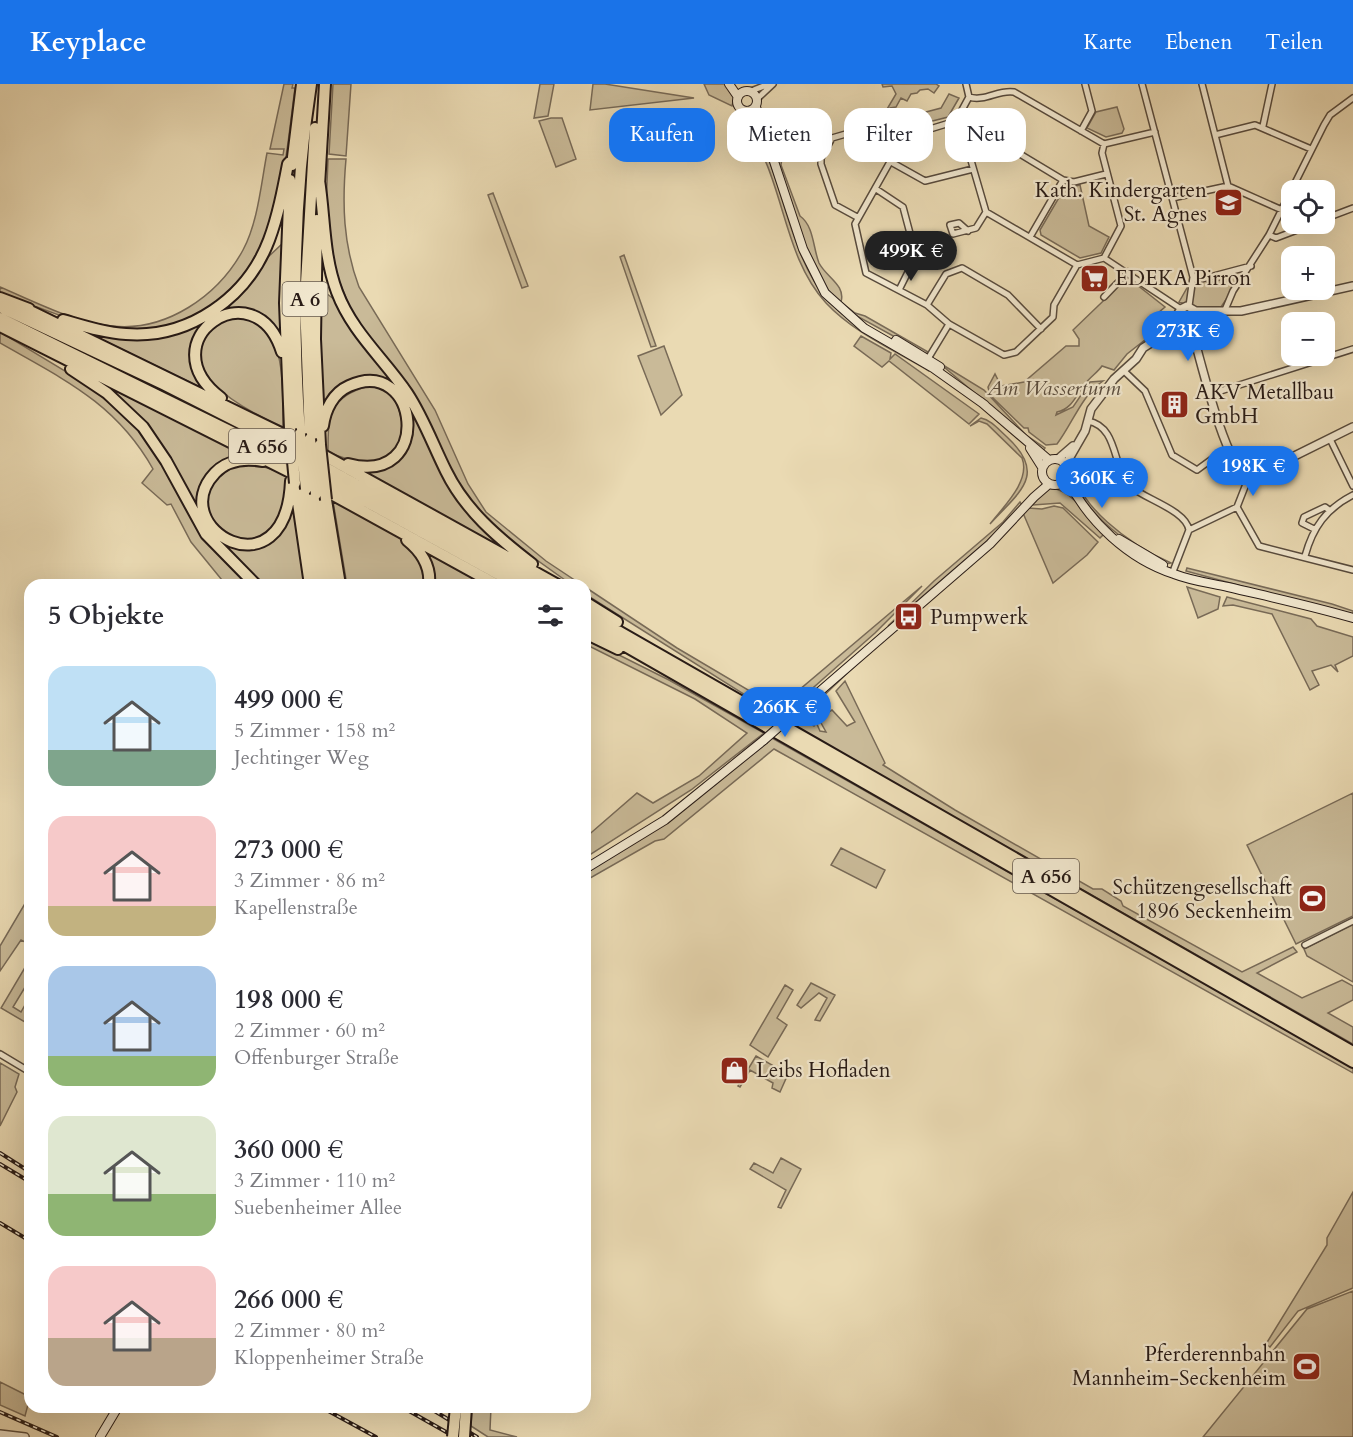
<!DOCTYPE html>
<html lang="de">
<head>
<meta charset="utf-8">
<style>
	:root { --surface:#fff; --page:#f2f2f3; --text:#2b2b33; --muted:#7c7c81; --accent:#1a73e8 }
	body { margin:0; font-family:Cardo,serif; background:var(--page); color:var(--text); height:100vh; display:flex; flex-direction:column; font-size:22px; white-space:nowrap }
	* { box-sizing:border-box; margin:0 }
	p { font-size:20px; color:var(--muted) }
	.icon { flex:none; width:33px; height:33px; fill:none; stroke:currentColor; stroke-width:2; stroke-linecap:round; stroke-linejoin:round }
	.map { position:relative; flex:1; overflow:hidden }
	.side { position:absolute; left:24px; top:495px; width:567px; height:834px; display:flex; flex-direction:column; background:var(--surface); border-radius:18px; box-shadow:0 6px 24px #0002 }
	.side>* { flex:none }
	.hud { position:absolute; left:609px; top:24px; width:570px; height:54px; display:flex; gap:12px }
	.controls { position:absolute; left:1281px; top:96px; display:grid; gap:12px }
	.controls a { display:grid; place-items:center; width:54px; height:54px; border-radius:12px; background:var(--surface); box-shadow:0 6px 24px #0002; font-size:30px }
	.price { position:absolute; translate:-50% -51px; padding:0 14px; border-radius:21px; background:var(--accent); color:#fff; font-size:20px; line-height:39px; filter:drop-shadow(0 2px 3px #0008) }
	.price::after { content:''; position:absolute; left:50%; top:36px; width:18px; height:14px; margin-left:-9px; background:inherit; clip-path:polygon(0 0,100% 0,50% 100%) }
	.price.current { background:#222; color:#fff }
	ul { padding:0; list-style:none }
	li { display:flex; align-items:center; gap:18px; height:150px; padding:0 24px }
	li span { display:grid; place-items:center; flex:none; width:168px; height:120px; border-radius:18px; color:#555 }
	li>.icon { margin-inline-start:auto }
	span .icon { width:72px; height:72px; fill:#fffc; stroke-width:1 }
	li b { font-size:26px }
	h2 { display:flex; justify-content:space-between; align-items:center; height:72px; padding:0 24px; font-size:26px }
	.pill { padding:0 21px; border-radius:18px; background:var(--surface); box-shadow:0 6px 24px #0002; font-size:21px; line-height:54px }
	.pill.current { background:var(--accent); color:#fff }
	header { display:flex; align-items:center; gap:36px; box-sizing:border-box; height:84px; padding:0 30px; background:var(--accent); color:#fff }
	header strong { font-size:28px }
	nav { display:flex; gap:33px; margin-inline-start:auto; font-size:21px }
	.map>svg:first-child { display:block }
	.green { fill:#c9ba98; stroke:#786a57; stroke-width:1.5 }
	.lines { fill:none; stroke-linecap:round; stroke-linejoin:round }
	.minor-casing { stroke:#584b3d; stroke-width:8 }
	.tertiary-casing { stroke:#584b3d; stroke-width:10 }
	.secondary-casing { stroke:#281b16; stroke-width:10 }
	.motorway-casing { stroke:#281b16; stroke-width:14 }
	.minor { stroke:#f1e7ce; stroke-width:5 }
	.tertiary { stroke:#f1e7ce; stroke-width:7 }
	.secondary { stroke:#f1e7ce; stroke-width:8 }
	.motorway { stroke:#eadab3; stroke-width:10 }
	.rail-casing { stroke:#281b16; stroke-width:4 }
	.rail { stroke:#f1e7ce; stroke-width:1.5; stroke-dasharray:4.5; stroke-linecap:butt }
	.secondary-bridge-casing { stroke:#281b16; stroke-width:10; stroke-linecap:butt }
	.motorway-bridge-casing { stroke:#281b16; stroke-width:14; stroke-linecap:butt }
	.secondary-bridge { stroke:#f1e7ce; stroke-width:8 }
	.motorway-bridge { stroke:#eadab3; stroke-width:10 }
	.labels { text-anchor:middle; stroke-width:4.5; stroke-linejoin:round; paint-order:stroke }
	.shield { fill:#f1e7ce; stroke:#64584d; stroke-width:1.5 }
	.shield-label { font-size:20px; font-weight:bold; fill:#281b16 }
	.poi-label { font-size:21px; fill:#281b16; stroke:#f1e7ce; text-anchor:start }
	.park-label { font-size:21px; font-style:italic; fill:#584b3d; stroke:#f1e7ce }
</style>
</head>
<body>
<header>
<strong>Keyplace</strong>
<nav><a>Karte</a><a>Ebenen</a><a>Teilen</a></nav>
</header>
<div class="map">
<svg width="1353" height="1353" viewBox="0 0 1353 1353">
	<rect width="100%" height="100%" fill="#eadab3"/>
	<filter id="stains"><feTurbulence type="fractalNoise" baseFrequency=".00333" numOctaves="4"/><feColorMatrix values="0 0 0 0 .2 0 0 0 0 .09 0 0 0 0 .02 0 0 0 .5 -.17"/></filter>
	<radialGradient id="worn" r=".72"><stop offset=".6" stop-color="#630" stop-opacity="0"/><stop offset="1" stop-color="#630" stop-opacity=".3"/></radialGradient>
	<!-- green -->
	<path class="green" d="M284,0H293L292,4H295C284,84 281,186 200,228C177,241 153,247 126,247C92,247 34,221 0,209V203C35,218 73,238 112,242C166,248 218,212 243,166C258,138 261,100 267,69L283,71L284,65H270Z
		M333,0H351L346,72L329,70Z
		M540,0H554L548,32L534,34Z
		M593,0H605L694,14L590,26Z
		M704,0H726L734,14L732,22L709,11Z
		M882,0H936L939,2L934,9L928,5L920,6L917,9L911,10L907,17L901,14L896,23L890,24L886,33L869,40L868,36L883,32L896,10L892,2L883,3Z
		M949,10L959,14L948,33L909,43L895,35L900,26L911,32L941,24Z
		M1117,23L1124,45L1122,49L1106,53L1087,44L1096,28Z
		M762,30L772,50L784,60L781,81L800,132C814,142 813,164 819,179C826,193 846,201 841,218L855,229L865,232L928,268L926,270L844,225L832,212L812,182Z
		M551,34H562L576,75L556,83L539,37Z
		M751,37C782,88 789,174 828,216C856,246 896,265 930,285L929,287C894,266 854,249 826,219C781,170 785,93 745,41Z
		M328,75H346C342,120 343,160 359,203L435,326L468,400L486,428L546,477L582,501H572L492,444L457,401L426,337L356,238L335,187L326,124Z
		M1080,101L1089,142L1109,153L1101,169L1080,174L1041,151L1040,146L1064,105Z
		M493,109L528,202L522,204L488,111Z
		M282,160L281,255L237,226L195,256L208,307L84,247L106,251L196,240Z
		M624,171L656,262L651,263L620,173Z
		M1246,186L1221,223L1197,224L1179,218L1191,197L1206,195L1207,199L1233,193L1232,189Z
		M1125,196L1132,197L1165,223L1151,235L1156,243L1155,248L1127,270L1114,286L1102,282C1097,289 1090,293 1085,300C1076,311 1072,325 1057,328L1056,331L1073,323L1090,298L1103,297C1081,312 1073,339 1057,360L1046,361L1029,348L1028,344H1024L990,311L988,303L995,290L1001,302L1024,298L1066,262H1079V255L1073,246Z
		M318,203L335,216L408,317L443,389L503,464L359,386L365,385L407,360L395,305L352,298L323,331Z
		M229,234C234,234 242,233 248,234C289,246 282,313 283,343C244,326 151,277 229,234Z
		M0,248L85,299L132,338L154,367L204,456L248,501H226L191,458L171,420L167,421L142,399L153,385C116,319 63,295 0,259Z
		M861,252L891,269L890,275L895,270L979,330L969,340L889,277L882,283L854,262Z
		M664,262L682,311L661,331L638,272Z
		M938,278L984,306L1026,351L1045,364L1043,367Z
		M106,302L252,372L208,394L207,441L251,463L289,432L293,419L306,501H261L225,467L115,311Z
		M369,302C398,306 399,323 404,348C401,354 397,364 392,369C373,385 347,376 328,368C328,332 328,313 369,302Z
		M981,334C991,336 999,346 1007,353C1048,391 1019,408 990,440C1003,423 1031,397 1022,374L987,340L979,337L970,342Z
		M1072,376C1072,421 1133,462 1171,479L1166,480C1129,459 1104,445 1080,410C1073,400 1065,387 1072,376Z
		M238,381H258L286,390C285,400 287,413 284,422C261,503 156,417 238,381Z
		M1052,404C1073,407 1090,434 1104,450L1100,454L1060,419L1033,421L1032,418L1044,406Z
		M333,417C359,427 412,453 423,482C425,487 424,495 425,501H347Z
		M1020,418L1022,421L995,450L888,542L934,497L1003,438Z
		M1054,422L1063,424L1098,458L1087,471L1053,499L1023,429L1028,424L1042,425Z
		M419,461L490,501H432Z
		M1187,484L1332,520L1353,527V532L1186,487Z
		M922,502L875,549L780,633L585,510V503L677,564L772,620L793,611Z
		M1187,503L1220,513L1218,525L1198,534Z
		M1227,513L1311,535L1317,542L1353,553V572L1335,581L1338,588L1331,581L1312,587L1319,601L1310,606L1272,530L1233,521L1223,522Z
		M585,554L669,596L764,649L691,706L585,774V754L637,709L653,719L699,692L747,649L695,615L585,560Z
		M861,576L812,623L804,637L814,642L816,638L820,647L826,648L815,628L821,619L826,620L821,624L824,631L832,626L847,642L855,638L836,607L845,597L885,679L883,681L955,726L1093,805H1102L1121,817L1123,822L1242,888L1293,863L1297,868L1257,889L1302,914L1342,896L1353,902V916L1328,929L1353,943V960L789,639Z
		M772,654L1353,984V989L774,665L664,755L655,757L585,797V789L667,739Z
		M1353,709V832L1296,860L1247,761Z
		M841,764L885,786L876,804L831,781Z
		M30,811V831L25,841L30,844L27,859L21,856L0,887V862Z
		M1353,840V898L1307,872L1304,865Z
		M30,875V895L13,923L21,928L30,912V941L1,924Z
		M811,899L835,911L820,937L815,936L827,914L819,909L801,924L797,921Z
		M785,901L793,906L777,934L787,941L768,973L750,961Z
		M756,972L788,990L780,1008L772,1004L773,999L750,986L740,1003L738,1002Z
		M0,979L19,990L15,1003L17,1008L0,1042Z
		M781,1074L801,1085L781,1124L778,1123L786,1106L750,1085L754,1079L773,1089Z
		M1353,1108V1204L1298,1227L1270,1263L1266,1260L1327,1161V1154Z
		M1353,1207V1353H1203L1307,1225Z
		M0,1298L30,1313L25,1332L0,1321Z
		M472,1323H491L490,1346L517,1353H488L471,1342Z"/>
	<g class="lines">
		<defs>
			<path id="minor" d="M1142,0L1193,193L1189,222
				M1202,0L1228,102
				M751,7L769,0
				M969,13C985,18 999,5 1014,8L1104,60L1155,48
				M757,15L773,0
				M956,37L904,53L855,140L866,189L927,221L949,240L1004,271L1016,268L1053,233L1054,221L1077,181
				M956,37L961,42L986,128L1077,181L1104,174L1181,225
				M956,37L969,13L966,0
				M1263,42L1272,0
				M1081,47L1092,27L1085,0
				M1215,51L1255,41L1311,65
				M1104,60L1102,69L1121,142L1104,174
				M970,72L1001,63L1010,64L1063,96
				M891,78L925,97L973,85
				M876,105L903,123L916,172L899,206
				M1172,114L1228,102L1282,126
				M857,133L835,121L821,80V74L832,54L887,38L908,50
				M1324,135L1353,124
				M968,147L959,139L950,141L953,150L976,144L986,128
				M1269,151L1276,154L1313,140
				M1030,153L1063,96L1074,98L1106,90
				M1202,195L1251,182
				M1104,213L1128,188
				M927,221L946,190L962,184L1008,211L1041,245
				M1196,234L1225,226L1233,207L1269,151L1324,41L1330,31L1353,14
				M926,278L949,240
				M1124,287L1145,307L1172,371L1197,386L1212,375L1230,366
				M1211,310L1353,265
				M1088,337C1119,343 1112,384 1130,402C1144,415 1186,426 1189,446
				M1330,355L1353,402
				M1237,423L1259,462L1353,486
				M1314,445L1302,439L1304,433L1325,423L1329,426
				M1305,472C1313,443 1326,425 1353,411
				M1172,490L1189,446L1237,423L1248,395
				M1305,861L1353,837
				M0,970L30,988"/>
			<path id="tertiary" d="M1190,239C1199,270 1224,380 1248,395L1353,343
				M1168,244L1181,225L1187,222L1196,227H1241L1353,202
				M1058,375L1073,362
				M1066,380L1085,347L1091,325L1114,295L1136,275L1143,264L1184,238H1192L1196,234V227
				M0,1350L25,1353"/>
			<path id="secondary" d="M729,0L738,13
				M737 17a10 10 0 1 1 20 0a10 10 0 1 1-20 0Z
				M756,23L803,165L825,209L864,244L933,284L985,321
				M747,27L759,46
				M896,256L940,283
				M981,318L1049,376
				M1030,364L1042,383
				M1042 388a13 13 0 1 1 26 0a13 13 0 1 1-26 0Z
				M1067,395C1089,438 1128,475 1174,490C1192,497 1210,499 1228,503C1270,513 1312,522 1353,534
				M1119,455L1163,481
				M789,634L990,460L1034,413L1049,400
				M585,785L665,736L764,656
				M100,1353L118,1323"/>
			<path id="motorway" d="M292,81L302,0
				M319,96C325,134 323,171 337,208C352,248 384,275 407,309C423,333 433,361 446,387C465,426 497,453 532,480
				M319,102L325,0
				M317,136L315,255L320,361
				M0,214L29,225
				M0,223L165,301L299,369
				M22,223L297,357
				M0,234L299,381
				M63,236C84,242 105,249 126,250C189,255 247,214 269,156C278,132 283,106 288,80L293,75
				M0,242L300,393
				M71,285L107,309L143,343L166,377L206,450L256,501
				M221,314C146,257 255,182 282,268
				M323,342C325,326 333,309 349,302C419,270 435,403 348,380
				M290,345L285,219L290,96
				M300,350C292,233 293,116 311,0
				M310,355L305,216L315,44
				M316,367L558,501
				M263,377C246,374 227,376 215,389C163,444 286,514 291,397
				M315,378L538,501
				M318,391L518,501
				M319,403L497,501
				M296,405L310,501
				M306,405L320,501
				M316,410L330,501
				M326,416L340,501
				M407,456C422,468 431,482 429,501
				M585,518L617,538
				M585,528L1353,968
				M585,539L1353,978
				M585,549L618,565"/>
		</defs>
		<!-- minor casing -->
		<use href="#minor" class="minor-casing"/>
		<!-- tertiary casing -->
		<use href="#tertiary" class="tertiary-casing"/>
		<!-- secondary casing -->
		<use href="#secondary" class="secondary-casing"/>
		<!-- motorway casing -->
		<use href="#motorway" class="motorway-casing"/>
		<!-- minor -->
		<use href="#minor" class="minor"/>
		<!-- tertiary -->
		<use href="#tertiary" class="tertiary"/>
		<!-- secondary -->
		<use href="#secondary" class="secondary"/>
		<!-- motorway -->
		<use href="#motorway" class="motorway"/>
		<defs>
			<path id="rail" d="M0,1069L30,1088
				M0,1080L30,1098
				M0,1139L30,1157
				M321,1323L376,1353
				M402,1323L455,1353
				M428,1323L477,1353
				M0,1328L57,1353"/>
		</defs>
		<!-- rail casing -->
		<use href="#rail" class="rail-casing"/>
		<!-- rail -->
		<use href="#rail" class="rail"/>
		<defs>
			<path id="secondary-bridge" d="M764,656L789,634"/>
			<path id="motorway-bridge" d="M290,345L295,399
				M300,350L306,405
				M310,355L316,410
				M320,361L326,416
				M453,1353L456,1323
				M464,1353L466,1323"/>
		</defs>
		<!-- secondary-bridge casing -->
		<use href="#secondary-bridge" class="secondary-bridge-casing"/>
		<!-- motorway-bridge casing -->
		<use href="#motorway-bridge" class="motorway-bridge-casing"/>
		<!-- secondary-bridge -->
		<use href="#secondary-bridge" class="secondary-bridge"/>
		<!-- motorway-bridge -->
		<use href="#motorway-bridge" class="motorway-bridge"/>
	</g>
	<!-- icons -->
	<defs>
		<symbol id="school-square" viewBox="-11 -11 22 22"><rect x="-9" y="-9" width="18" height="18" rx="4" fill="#8f2418" stroke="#f1e7ce"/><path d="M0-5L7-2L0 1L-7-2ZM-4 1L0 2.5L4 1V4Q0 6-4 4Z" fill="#fff"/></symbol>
		<symbol id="supermarket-square" viewBox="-11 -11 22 22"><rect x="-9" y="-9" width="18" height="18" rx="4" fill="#8f2418" stroke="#f1e7ce"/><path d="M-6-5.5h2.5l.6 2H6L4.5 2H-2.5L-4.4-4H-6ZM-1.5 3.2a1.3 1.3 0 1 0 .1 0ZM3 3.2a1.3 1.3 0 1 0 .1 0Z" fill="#fff"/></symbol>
		<symbol id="building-square" viewBox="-11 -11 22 22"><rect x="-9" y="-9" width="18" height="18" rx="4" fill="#8f2418" stroke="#f1e7ce"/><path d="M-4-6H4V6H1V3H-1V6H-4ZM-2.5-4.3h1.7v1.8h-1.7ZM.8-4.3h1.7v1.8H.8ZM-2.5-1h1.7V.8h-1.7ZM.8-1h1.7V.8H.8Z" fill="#fff"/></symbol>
		<symbol id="bus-square" viewBox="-11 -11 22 22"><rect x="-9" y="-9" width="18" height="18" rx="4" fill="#8f2418" stroke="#f1e7ce"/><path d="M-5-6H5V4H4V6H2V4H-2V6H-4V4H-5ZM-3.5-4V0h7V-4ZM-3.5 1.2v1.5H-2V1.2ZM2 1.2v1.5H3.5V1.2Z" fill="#fff"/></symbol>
		<symbol id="stadium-square" viewBox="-11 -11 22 22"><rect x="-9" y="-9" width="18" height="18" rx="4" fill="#8f2418" stroke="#f1e7ce"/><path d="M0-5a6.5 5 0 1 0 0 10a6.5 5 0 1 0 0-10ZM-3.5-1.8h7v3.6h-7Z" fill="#fff"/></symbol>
		<symbol id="shop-square" viewBox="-11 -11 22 22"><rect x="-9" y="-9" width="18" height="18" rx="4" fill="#8f2418" stroke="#f1e7ce"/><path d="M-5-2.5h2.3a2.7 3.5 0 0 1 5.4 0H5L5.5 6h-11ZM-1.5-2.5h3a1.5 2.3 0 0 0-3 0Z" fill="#fff"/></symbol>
	</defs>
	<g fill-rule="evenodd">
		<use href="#school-square" x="1212" y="102" width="33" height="33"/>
		<use href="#supermarket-square" x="1078" y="178" width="33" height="33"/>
		<use href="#building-square" x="1158" y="304" width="33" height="33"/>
		<use href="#bus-square" x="892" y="516" width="33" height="33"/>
		<use href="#stadium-square" x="1296" y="798" width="33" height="33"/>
		<use href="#shop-square" x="718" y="970" width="33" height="33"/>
		<use href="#stadium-square" x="1290" y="1266" width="33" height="33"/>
	</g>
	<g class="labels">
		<!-- shield labels -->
		<g class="shield">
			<rect x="282.5" y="198" width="45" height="34" rx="4.5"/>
			<rect x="229" y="345" width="66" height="34" rx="4.5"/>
			<rect x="1013" y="775" width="66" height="34" rx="4.5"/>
		</g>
		<g class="shield-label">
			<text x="305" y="222">A 6</text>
			<text x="262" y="369">A 656</text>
			<text x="1046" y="799">A 656</text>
		</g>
		<!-- poi labels -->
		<g class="poi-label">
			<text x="1207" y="113" text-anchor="end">Kath. Kindergarten<tspan x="1207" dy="24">St. Agnes</tspan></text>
			<text x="1115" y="201">EDEKA Pirron</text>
			<text x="1195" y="315">AKV Metallbau<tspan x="1195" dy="24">GmbH</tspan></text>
			<text x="930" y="540">Pumpwerk</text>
			<text x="1292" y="810" text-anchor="end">Schützengesellschaft<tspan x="1292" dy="24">1896 Seckenheim</tspan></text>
			<text x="756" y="993">Leibs Hofladen</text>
			<text x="1286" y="1277" text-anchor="end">Pferderennbahn<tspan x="1286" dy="24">Mannheim-Seckenheim</tspan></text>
		</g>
		<!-- park labels -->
		<g class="park-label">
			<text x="1054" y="311">Am Wasserturm</text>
		</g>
	</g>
	<rect width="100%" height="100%" filter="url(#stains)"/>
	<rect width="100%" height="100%" fill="url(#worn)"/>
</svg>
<div class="controls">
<a><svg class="icon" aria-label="locate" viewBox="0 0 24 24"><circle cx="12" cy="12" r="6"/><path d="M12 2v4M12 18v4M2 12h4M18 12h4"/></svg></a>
<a>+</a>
<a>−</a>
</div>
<b class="price current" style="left:911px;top:198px">499K €</b>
<b class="price" style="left:1188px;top:278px">273K €</b>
<b class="price" style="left:1253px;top:413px">198K €</b>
<b class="price" style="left:1102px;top:425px">360K €</b>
<b class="price" style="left:785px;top:654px">266K €</b>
<div class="hud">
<a class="pill current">Kaufen</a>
<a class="pill">Mieten</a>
<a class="pill">Filter</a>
<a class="pill">Neu</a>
</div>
<section class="side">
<h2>5 Objekte<svg class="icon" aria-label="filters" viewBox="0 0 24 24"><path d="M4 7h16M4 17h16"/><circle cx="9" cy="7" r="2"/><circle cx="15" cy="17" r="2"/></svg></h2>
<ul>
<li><span style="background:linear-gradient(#bfe0f5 70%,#7fa58c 0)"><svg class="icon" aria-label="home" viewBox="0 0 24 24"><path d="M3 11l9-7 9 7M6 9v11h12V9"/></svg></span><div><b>499 000 €</b><p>5 Zimmer · 158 m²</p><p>Jechtinger Weg</p></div></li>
<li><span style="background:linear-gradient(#f6c9c9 75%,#c2b280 0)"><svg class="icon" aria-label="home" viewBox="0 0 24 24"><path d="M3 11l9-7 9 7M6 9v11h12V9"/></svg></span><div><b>273 000 €</b><p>3 Zimmer · 86 m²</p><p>Kapellenstraße</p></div></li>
<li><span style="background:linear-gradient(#a9c7e8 75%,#8fb573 0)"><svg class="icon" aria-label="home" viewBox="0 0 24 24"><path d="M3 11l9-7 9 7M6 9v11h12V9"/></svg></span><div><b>198 000 €</b><p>2 Zimmer · 60 m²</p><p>Offenburger Straße</p></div></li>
<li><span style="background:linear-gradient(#dfe7d0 65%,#8fb573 0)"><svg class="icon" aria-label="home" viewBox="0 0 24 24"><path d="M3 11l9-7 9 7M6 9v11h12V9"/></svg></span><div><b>360 000 €</b><p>3 Zimmer · 110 m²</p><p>Suebenheimer Allee</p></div></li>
<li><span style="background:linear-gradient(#f6c9c9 60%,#b9a48a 0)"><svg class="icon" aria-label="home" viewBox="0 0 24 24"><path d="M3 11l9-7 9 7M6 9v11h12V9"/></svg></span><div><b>266 000 €</b><p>2 Zimmer · 80 m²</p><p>Kloppenheimer Straße</p></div></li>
</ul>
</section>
</div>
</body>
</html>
